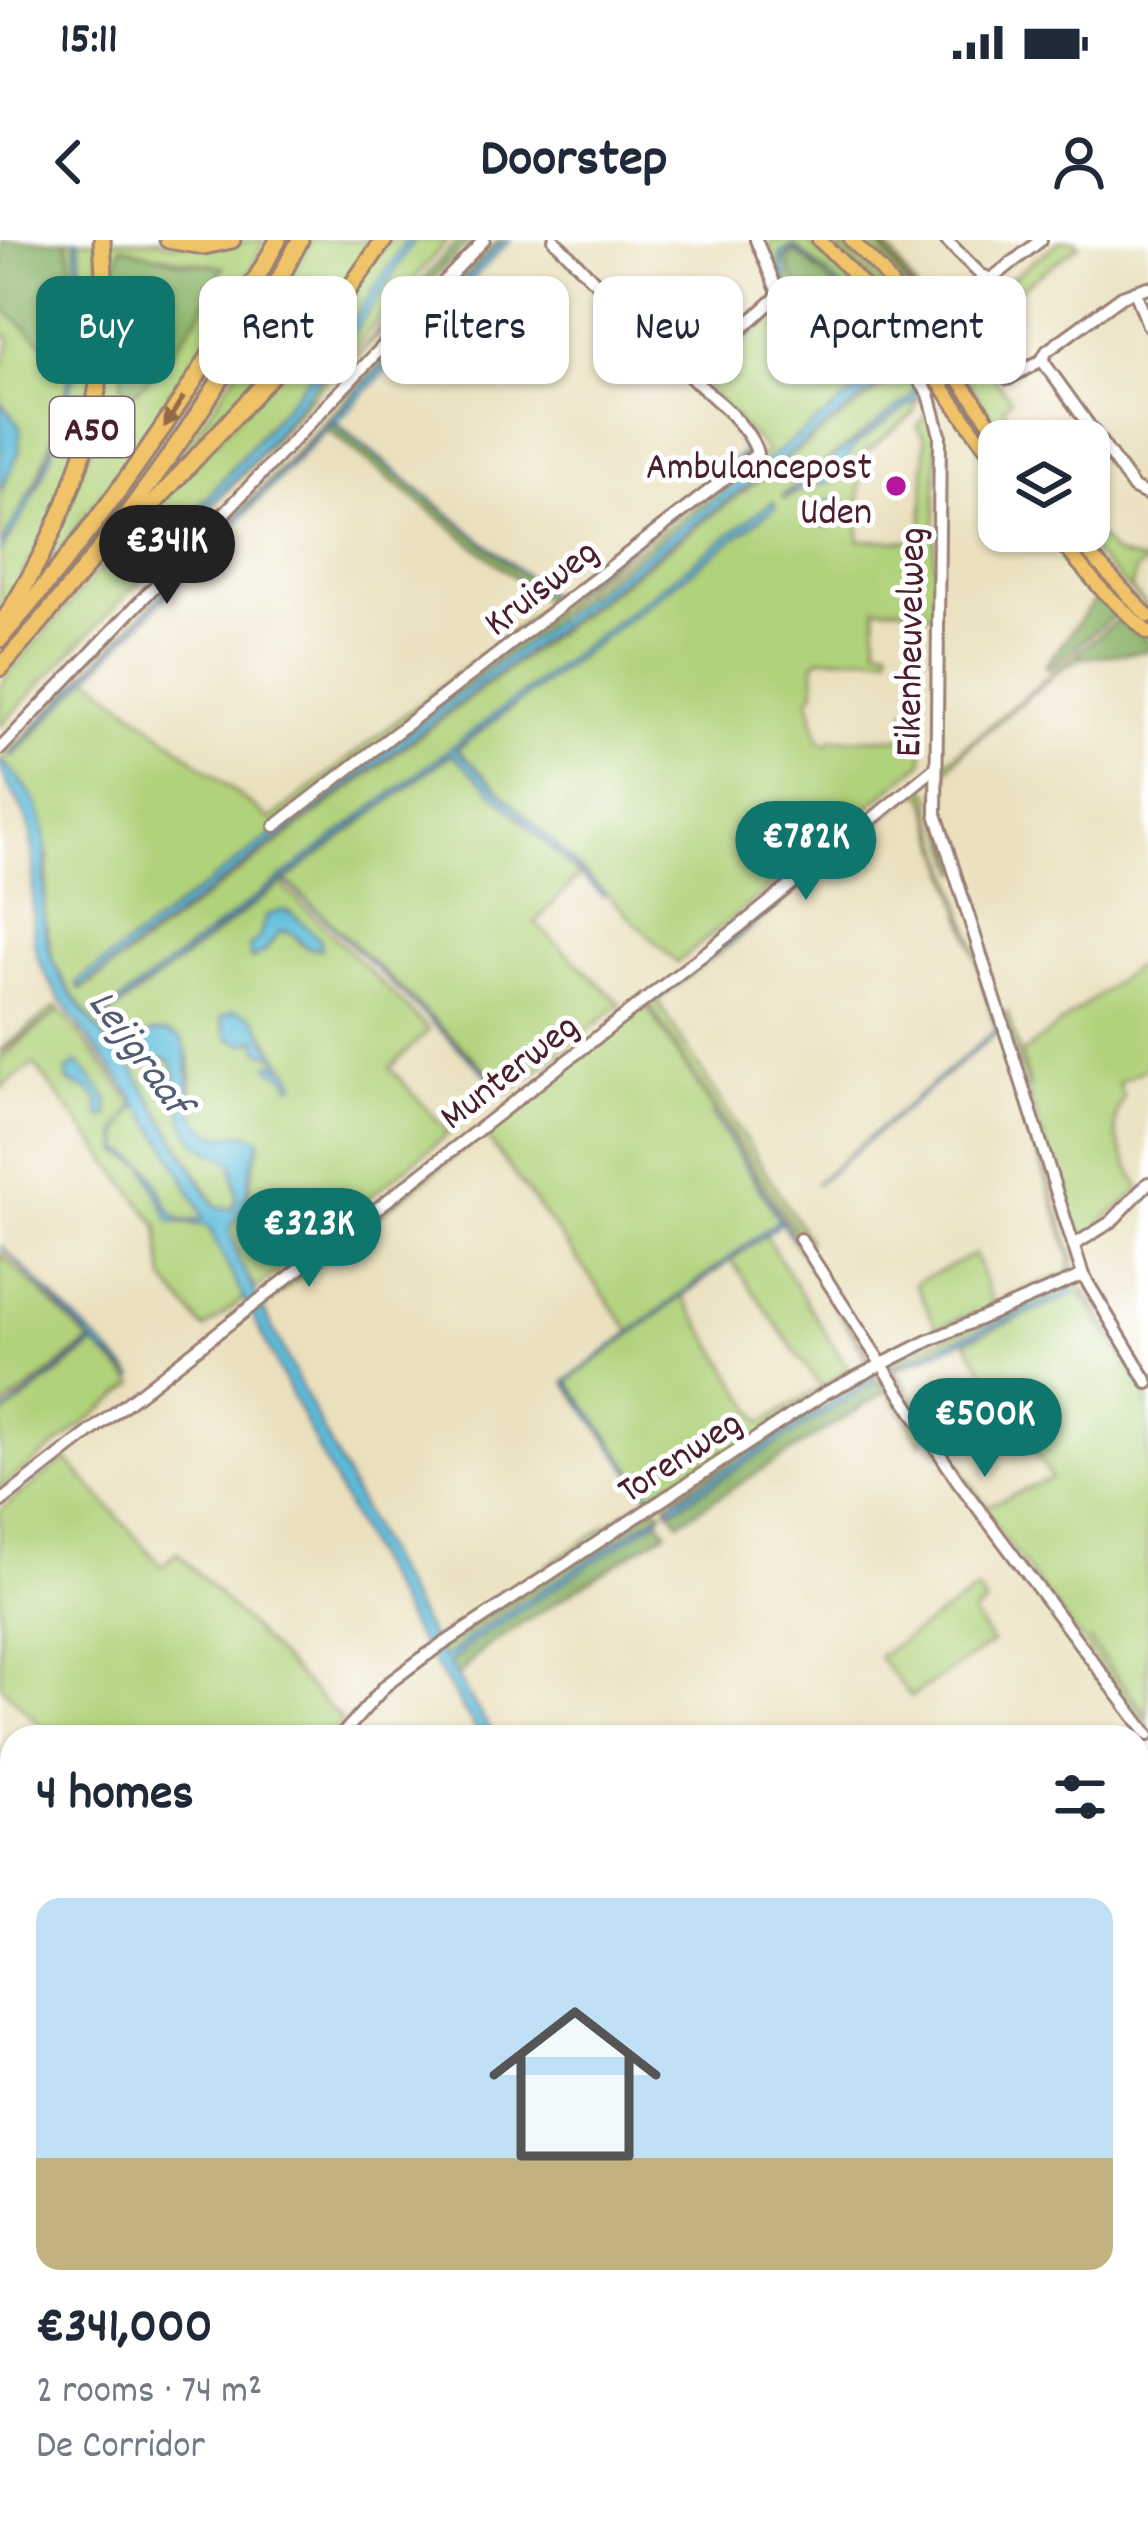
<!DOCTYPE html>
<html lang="en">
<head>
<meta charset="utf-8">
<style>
	:root { --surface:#fff; --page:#f2f2f3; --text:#1f2937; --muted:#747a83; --accent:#0f766e }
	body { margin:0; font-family:Dekko,sans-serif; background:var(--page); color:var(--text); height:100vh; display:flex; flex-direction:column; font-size:45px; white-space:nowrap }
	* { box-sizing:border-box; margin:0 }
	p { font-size:39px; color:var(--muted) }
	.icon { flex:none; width:66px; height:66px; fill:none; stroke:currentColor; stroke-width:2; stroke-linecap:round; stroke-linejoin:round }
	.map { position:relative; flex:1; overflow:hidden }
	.sheet { position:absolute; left:0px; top:1485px; width:1149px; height:804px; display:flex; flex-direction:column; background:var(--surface); border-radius:36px 36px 0 0; box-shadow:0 3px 9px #0004 }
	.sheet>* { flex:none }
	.top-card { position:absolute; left:36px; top:36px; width:1077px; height:108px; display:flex; gap:24px }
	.fabs { position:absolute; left:978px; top:180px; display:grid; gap:24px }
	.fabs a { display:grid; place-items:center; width:132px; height:132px; border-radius:24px; background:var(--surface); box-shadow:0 3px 9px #0004; font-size:60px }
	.price { position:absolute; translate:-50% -102px; padding:0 27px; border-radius:42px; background:var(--accent); color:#fff; font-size:39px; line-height:78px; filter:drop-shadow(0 3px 6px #0008) }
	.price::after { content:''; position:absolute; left:50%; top:72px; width:36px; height:27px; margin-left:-18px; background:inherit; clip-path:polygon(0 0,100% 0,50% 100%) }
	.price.current { background:#222; color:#fff }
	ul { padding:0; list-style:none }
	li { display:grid; align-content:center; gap:24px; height:636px; padding:0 36px }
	li span { display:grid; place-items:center; height:372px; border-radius:24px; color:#555 }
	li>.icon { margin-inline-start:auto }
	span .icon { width:216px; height:216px; fill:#fffc; stroke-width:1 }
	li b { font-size:51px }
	h2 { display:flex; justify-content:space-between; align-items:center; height:144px; padding:0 36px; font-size:51px }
	.chip { padding:0 42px; border-radius:24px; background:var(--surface); box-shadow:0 3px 9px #0004; font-size:42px; line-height:108px }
	.chip.current { background:var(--accent); color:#fff }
	.status { display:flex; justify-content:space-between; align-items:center; height:84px; padding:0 60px; background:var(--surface); direction:ltr }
	.status svg { height:33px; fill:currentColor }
	header { display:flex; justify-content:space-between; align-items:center; height:156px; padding:0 36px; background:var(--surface); font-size:54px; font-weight:700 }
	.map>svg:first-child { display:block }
	.green { fill:#b0d27a; stroke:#7d7852; stroke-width:3; fill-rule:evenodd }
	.forest { fill:#8cb46a; stroke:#6b6a4a; stroke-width:3 }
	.water { fill:#5cbddb; stroke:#536e83; stroke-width:3; fill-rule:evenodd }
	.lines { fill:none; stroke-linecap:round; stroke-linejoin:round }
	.minor-casing { stroke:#9a8074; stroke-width:16 }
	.major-casing { stroke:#9a8074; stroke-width:18 }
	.highway-casing { stroke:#9a8074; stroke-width:21 }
	.minor { stroke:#fff; stroke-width:10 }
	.major { stroke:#f0c369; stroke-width:12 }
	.highway { stroke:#f0c369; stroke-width:15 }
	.oneway { fill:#956947 }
	.poi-dot { fill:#b5179e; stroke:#fff; stroke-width:4.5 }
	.labels { text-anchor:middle; stroke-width:10; stroke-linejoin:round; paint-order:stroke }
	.shield { fill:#fff; stroke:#80626b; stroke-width:3 }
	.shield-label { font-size:36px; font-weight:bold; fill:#4a1f2b }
	.poi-label { font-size:39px; fill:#4a1f2b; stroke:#fff; text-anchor:end }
	.street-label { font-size:39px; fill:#4a1f2b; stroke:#fff }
	.water-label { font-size:42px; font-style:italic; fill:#515e71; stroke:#fff }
</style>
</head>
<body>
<div class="status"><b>15:11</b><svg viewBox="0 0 49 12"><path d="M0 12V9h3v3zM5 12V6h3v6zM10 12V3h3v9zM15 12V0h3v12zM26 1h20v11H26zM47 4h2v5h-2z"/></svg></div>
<header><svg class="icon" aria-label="back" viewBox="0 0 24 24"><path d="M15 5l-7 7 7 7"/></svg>Doorstep<svg class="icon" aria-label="person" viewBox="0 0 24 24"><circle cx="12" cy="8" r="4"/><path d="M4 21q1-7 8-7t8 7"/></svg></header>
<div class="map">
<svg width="1148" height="2289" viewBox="0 0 1148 2289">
	<rect width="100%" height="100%" fill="#fff"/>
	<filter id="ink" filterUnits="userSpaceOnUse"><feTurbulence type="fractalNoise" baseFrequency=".00833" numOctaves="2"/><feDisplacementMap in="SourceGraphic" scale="24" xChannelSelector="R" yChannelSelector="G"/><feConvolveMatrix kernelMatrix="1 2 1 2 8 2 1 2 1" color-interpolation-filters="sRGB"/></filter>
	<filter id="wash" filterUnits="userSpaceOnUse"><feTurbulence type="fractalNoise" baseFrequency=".004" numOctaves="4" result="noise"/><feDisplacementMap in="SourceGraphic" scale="48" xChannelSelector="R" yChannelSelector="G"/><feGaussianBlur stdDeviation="2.7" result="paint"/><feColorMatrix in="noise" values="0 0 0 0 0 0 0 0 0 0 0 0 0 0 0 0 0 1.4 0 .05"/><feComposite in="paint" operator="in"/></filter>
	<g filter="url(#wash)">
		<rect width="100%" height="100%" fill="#eae0bd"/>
		<!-- green -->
		<path class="green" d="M67,0H75C86,110 59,213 0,306V253L19,212L20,187L0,161V123L3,124L11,99L0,92V65L51,110L73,34Z
			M79,0H98L101,101L71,246L0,378V312L50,220L74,137L83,50Z
			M105,0H159L169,4L264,0C255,29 232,60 215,88C160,177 99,260 34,342L91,206ZM133,11L224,27L206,63L165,119L122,148L124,62L115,27Z
			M311,0H381L368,21L149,261L238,129Z
			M389,0H407L338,103L177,293L179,297C268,209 348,106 414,0H448L251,226L0,486V447L5,438L117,309L322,86Z
			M498,0H503L13,515L89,436L270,580L553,359H559L752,213L277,587L767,211L704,145L703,139L779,60C847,86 875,88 921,149L913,174L860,217L859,300L922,301L925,198L917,187L930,171L937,187L934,373L925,374L924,368L876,367L877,406L889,407V415L820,418L814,424L815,451L809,458L818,497L826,505L833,499L905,498L906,470H924L923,522L677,723L458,510L452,513L579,636L535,683L621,764L510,852L287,641L284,647L429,790L390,828L449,893L255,1050L239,1021L229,987C254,966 247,933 260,905L247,892C169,914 203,845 186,810C183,804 177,799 173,794C149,788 141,799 121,810L112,808L68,748L53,721L44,671L49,619L7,526L1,521ZM779,66L793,77L822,89L880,106L886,112L796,82L778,68L705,139ZM888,128L892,140L88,746L82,750L77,745ZM914,150L918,151V157L854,206L832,242L812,245L785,259L783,254L910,158ZM774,262L776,267L741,293L102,781L99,779ZM266,676L303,688L320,699L300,703L293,693L279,692L255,718ZM233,771C262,775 268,804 285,826L279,827L290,831L294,840L291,846L289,839L271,830L269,825L278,824L277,818L259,810L258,799L246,804L229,798L222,785Z
			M771,0H806C853,41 891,89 927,140L924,141C911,124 900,103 881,92C836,68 759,73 771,0ZM798,14L838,49L847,67L797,46Z
			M829,0H837L887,48L999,201V217L886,60Z
			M865,0H874L880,7L924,69L926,66L878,0L893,14L936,79L963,90L966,102L1011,159L1003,168L1026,201H1007L914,58Z
			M1061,0H1075L1079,5L1012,55L1004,44Z
			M1000,44L1011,57L966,87L940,75L947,70L958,80Z
			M1089,285L1114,314L1148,323L1136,330L1131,349L1148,368L1071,291H1089Z
			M1078,412L1082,418L1062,428L966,509L947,530L940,559L962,631L959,632L939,570V528Z
			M921,545L931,553L932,572L1076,1026L1068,1037L940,1094L934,1089L938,1090L976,1072L937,1088L915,1043L975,1014L993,1064L1068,1032L1071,1018L924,554L910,555L657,761L809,1000L805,1003L801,999L650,766V760Z
			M1148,717V827L1118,843L1124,857C1103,892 1125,915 1140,949L1083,999L1075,997L1003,775L1007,772L1031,849L1021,814Z
			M646,765L875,1122L435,1407L433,1401L437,1398L650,1257L567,1142L683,1056L762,1183L829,1143L820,1146L731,1020L765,995L848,1129L831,1141L869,1120L780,980L631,1092L485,895L507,878L475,900L262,1068L260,1062Z
			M57,766L135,865L134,868L140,866L167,906L204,978L193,983L208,986L245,1058L204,1089L164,1039L158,986L34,824L0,849V819L59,771L0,813V810Z
			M138,815L170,820C192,873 169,891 232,922L237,958L232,969L217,967L133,829L134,817Z
			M0,1013L90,1101L0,1171Z
			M1071,1043L1084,1047L1148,1149V1153L1084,1052L1081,1054L1148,1157V1476L1088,1399L1148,1480V1490L948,1223L953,1218L987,1266L1051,1238L966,1101L1077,1053L1076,1049L893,1127L950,1212L941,1213L890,1129L896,1118Z
			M95,1105L135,1144L0,1249V1178Z
			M873,1132L883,1136L925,1199L921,1203L889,1153L873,1137L671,1263L667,1270L666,1263L833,1152Z
			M66,1219L162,1326L177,1312L342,1481L330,1497H51L0,1444V1270Z
			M654,1268L660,1269L662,1272L661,1276L657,1273L477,1392L444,1420L438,1411Z
			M977,1350L986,1364L973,1374L992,1403L911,1457L878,1417Z
			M1148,1671V1742L1137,1748V1677Z
			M0,1672L12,1685V1837L7,1842L0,1836Z
			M1137,1866L1148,1875V2071L1137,2082Z
			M12,2114V2208L0,2193V2125Z
			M422,2277H492L481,2283L499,2285L500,2289H418Z
			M544,2277H603L584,2289H538L546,2283Z"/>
		<!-- forest -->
		<path class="forest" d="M2,0H67L73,34L69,105L51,110L0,65Z
			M458,0H471L350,123Z
			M121,6L177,22L224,27C207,67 162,135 126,159L122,148L124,62L115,27Z
			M794,12L808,21L854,66L803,51L793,38L787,18Z
			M333,183L553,359L548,364L327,189Z
			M1097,357L1117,373L1048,430L1045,426Z
			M1120,378L1148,401V411L1082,418L1078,412Z
			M875,1140L887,1151L679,1282L671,1271Z
			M658,1279L667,1291L486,1407L456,1438L448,1424L472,1402Z"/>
		<!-- water -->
		<path class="water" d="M75,0H79C90,110 64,221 0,312C6,287 28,263 39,238C71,162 83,82 75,0Z
			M407,0H414C352,105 266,212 179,298L176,296L338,103Z
			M503,0H510L336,183L554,358L745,212L726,181L747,201L748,214L557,360L333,183L13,516L11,514Z
			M794,5L858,61L861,65L859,72L849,73L799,55L852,71L859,67L828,34L794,8L783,17L790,49L780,32V13Z
			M779,65L793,77L880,106L886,112L796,82L778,69L705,139Z
			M888,128L895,131V138L876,148L79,749L78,742Z
			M914,150L919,151L918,158L854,206L832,242L812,245L782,258L910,158Z
			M0,161L20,187L19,212L0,253Z
			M834,259L842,260C844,272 837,285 825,287L816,280L814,269Z
			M772,262L776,267L456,509L605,654L603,656L451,513L100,781L99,777Z
			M0,520C74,582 32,631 48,704C56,743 89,776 112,808L121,809C143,797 156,783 182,799C196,831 178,878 215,894C232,901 245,887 260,900C258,910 253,920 251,930C247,953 248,971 229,987L239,1021L390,1325L443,1419L477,1392L660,1273L658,1279L472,1402L448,1424L495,1497H481L413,1391L372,1317L208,986L170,981L145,926L119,912L118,894L136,861C109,823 44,749 35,707C28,666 39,627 29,586C24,563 0,542 0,520ZM143,814L170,820C182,848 176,891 206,909C214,914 224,917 232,922L237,958L232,969L218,967L212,961L133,829L134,817ZM139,866L167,906L204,978C168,992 166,955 152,933C144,920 132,918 121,909C116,894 126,874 139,866Z
			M911,555L745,693L666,752Z
			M287,643L505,851H503Z
			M283,670C298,674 307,690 320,699L321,709L307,708C296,700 295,689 279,692L265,711L251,719L249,707L259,698L266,676Z
			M979,727L999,791L815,944L996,790Z
			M233,771C258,773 257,783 267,802C272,810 279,818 285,826L279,827L290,831L296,844L291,846L289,839L271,830L268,824H277V818L259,809L257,799L246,804L228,798L221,777Z
			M78,823L108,859V877H100C99,850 89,851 68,842L67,830Z
			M711,873L794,999L781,983L568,1141L650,1255L675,1241L650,1258L565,1142L779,980Z
			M0,1005L126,1128L135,1139L94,1104L0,1177L92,1101Z
			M1075,1048L1077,1053L893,1130L894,1126Z
			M873,1137L874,1142L670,1270L671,1263Z
			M492,2277H544L546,2284L538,2289H500L494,2284H480Z"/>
	</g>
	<g filter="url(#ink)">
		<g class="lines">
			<defs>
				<path id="minor" d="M756,0L779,55L816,75L875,94L895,109L929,154L940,195L936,574L1083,1035L1148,1143
					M946,0L981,35L991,39L1041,0
					M1135,51L1148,85
					M1042,120L1134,248L1148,255
					M691,135L779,55
					M1008,139L1042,120L1047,111L1122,56L1148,47
					M0,509L484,0
					M275,586L757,214C752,185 698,145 677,125L554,0
					M800,999L957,1240L1148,1495
					M1074,1005L1111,982L1148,943
					M0,1262L740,686L935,528
					M340,1497L386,1445L425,1416L825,1153L930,1100L1083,1035
					M0,1864L12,1853
					M0,1962L12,1977
					M272,2277L286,2289"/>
				<path id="major" d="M819,0C891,65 941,149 999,225
					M851,0L881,30L1003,201
					M1051,291L1101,349L1148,393
					M1068,291L1148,376"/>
				<path id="highway" d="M168,0L204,6L232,0
					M112,303L134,285L342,59L384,0
					M0,387C81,260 114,151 102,0
					M0,399C107,276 199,143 278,0
					M0,428C116,299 221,155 300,0"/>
			</defs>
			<!-- minor casing -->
			<use href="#minor" class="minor-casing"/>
			<!-- major casing -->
			<use href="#major" class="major-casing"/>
			<!-- highway casing -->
			<use href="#highway" class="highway-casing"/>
			<!-- minor -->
			<use href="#minor" class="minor"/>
			<!-- major -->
			<use href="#major" class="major"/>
			<!-- highway -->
			<use href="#highway" class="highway"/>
		</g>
		<!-- one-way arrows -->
		<defs><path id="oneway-solid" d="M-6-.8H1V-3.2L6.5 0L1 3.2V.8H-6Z" transform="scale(3)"/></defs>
		<use class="oneway" href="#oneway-solid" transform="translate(174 172) rotate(123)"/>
	</g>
	<!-- markers -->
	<circle class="poi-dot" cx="896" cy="246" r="12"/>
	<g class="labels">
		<!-- shield labels -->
		<rect class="shield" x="50" y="157" width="84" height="60" rx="9"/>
		<g class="shield-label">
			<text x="92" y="200">A50</text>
		</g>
		<!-- poi labels -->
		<g class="poi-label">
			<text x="872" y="238">Ambulancepost<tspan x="872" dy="45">Uden</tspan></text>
		</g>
		<!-- street labels -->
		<g class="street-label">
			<text transform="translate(539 345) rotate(-38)" y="14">Kruisweg</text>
			<text transform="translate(907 402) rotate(-89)" y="14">Eikenheuvelweg</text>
			<text transform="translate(507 829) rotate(-38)" y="14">Munterweg</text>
			<text transform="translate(678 1214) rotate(-33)" y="14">Torenweg</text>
		</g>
		<!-- water labels -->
		<g class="water-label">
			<text transform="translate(142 810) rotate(54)" y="15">Leijgraaf</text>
		</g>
	</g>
</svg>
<div class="fabs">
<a><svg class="icon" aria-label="layers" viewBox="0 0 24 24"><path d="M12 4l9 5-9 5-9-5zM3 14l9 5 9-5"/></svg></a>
</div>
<b class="price current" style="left:167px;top:367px">€341K</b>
<b class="price" style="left:806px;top:663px">€782K</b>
<b class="price" style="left:309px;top:1050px">€323K</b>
<b class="price" style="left:985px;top:1240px">€500K</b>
<div class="top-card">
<a class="chip current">Buy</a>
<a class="chip">Rent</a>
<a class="chip">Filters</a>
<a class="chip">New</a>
<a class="chip">Apartment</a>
</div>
<section class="sheet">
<h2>4 homes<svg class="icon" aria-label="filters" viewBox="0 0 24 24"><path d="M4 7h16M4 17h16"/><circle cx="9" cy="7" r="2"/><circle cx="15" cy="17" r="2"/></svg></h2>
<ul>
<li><span style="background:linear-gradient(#bfe0f5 70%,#c2b280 0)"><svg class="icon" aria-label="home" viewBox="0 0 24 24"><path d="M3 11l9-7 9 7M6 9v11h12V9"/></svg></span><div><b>€341,000</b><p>2 rooms · 74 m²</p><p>De Corridor</p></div></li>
</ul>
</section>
</div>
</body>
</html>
